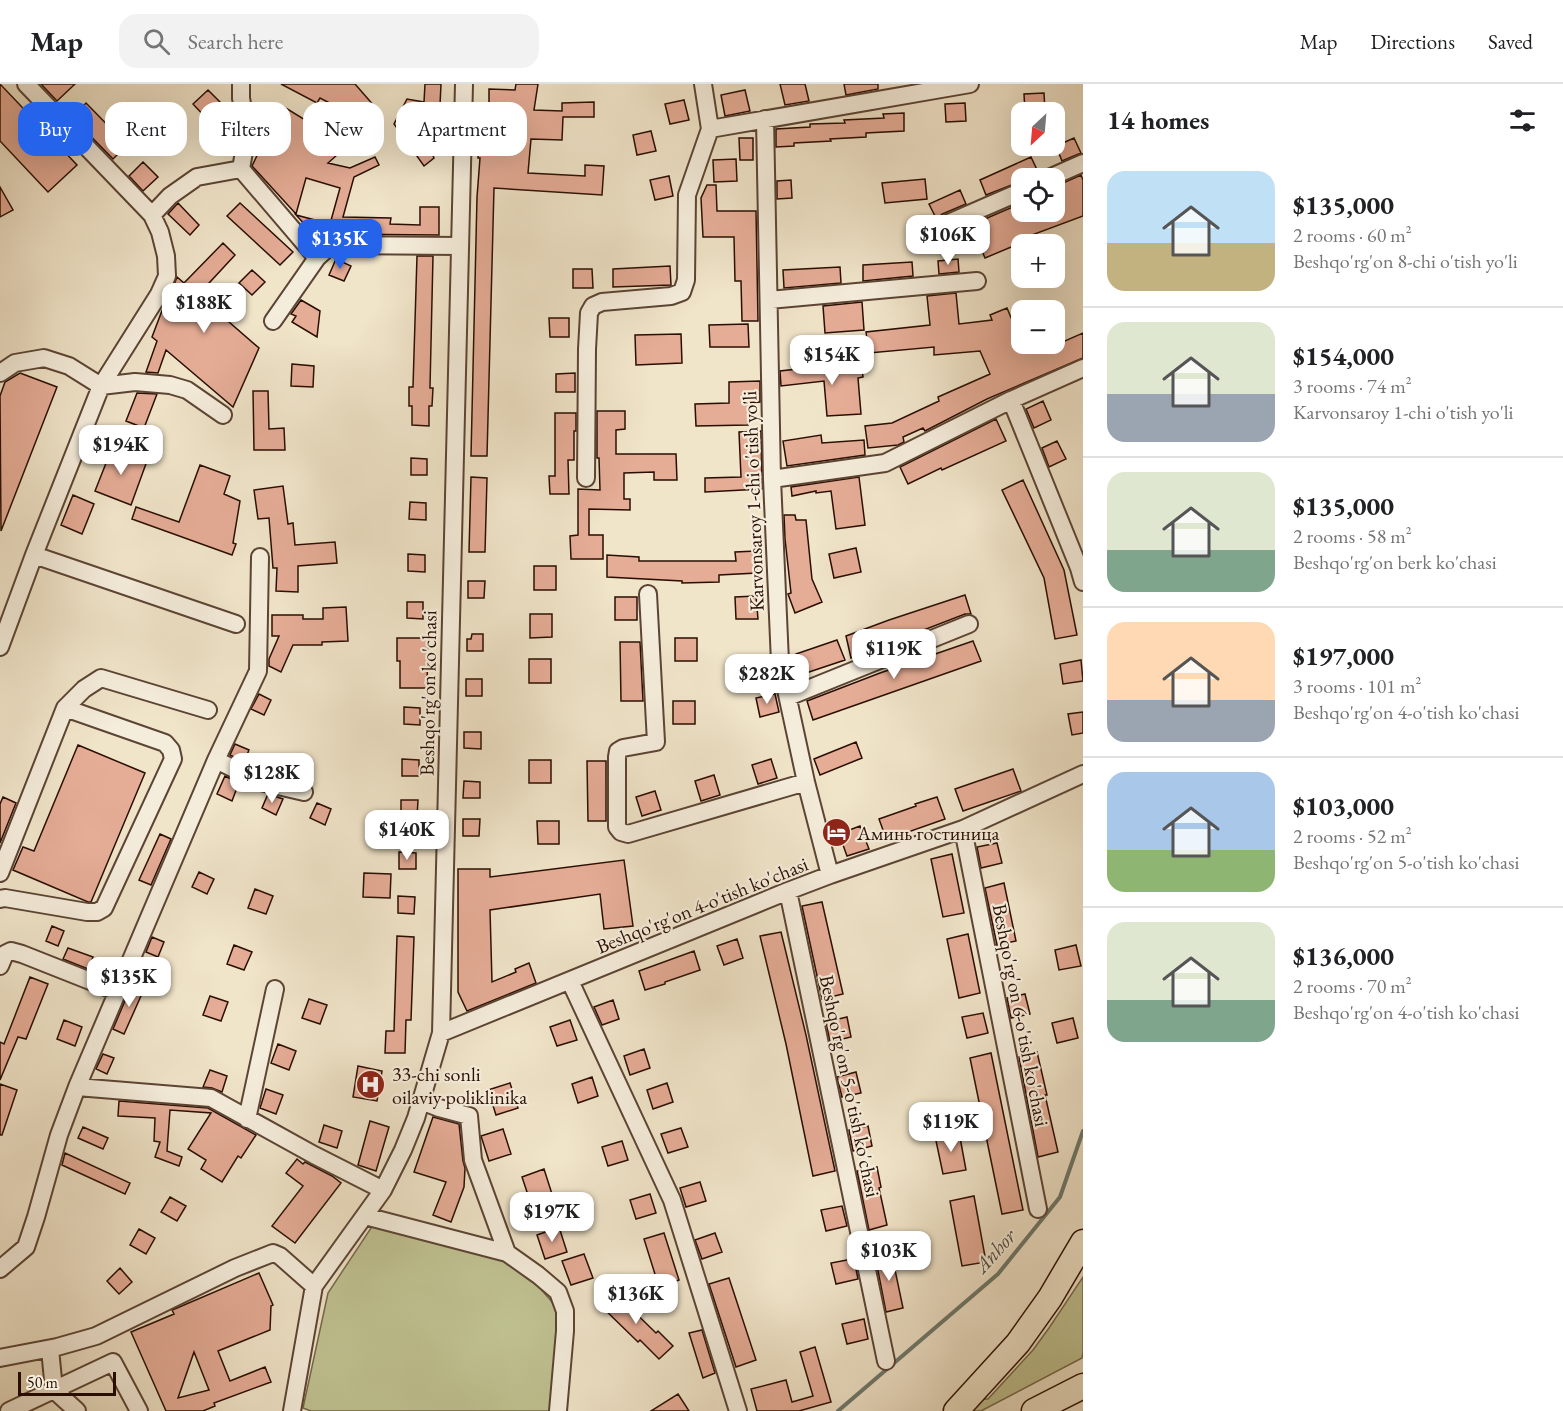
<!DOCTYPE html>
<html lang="en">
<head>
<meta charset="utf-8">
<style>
	:root { --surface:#fff; --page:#f2f2f2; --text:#202124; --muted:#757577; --line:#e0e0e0; --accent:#2563eb }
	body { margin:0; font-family:"EB Garamond",serif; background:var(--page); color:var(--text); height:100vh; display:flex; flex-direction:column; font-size:22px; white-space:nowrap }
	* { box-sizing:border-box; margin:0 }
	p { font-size:20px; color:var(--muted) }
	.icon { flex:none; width:33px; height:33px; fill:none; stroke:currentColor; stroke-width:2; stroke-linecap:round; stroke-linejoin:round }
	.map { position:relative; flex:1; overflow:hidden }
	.drawer { display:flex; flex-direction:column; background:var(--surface); width:480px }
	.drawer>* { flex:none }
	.hud { position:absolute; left:18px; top:18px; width:570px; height:54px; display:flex; gap:12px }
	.needle { width:39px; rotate:206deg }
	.controls { position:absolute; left:1011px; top:18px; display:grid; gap:12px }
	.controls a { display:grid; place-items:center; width:54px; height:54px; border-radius:12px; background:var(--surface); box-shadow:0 6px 24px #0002; font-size:30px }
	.scale { position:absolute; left:18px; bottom:15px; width:98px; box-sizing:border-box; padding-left:6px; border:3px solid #2a0e02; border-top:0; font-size:16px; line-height:21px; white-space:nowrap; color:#2a0e02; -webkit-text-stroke:4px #f5eddc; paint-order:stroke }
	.price { position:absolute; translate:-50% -51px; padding:0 14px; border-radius:12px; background:#fff; color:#222; font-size:20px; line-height:39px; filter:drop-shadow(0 2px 3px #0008) }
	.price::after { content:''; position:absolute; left:50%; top:36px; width:18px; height:14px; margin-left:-9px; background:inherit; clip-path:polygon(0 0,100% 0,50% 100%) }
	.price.on { background:var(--accent); color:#fff }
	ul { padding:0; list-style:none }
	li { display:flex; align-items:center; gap:18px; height:150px; padding:0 24px }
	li+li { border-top:2px solid var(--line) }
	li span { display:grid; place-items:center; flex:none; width:168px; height:120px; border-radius:18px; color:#555 }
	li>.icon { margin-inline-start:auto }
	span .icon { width:72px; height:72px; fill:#fffc; stroke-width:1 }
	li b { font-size:26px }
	h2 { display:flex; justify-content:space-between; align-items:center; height:72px; padding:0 24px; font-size:26px }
	.chip { padding:0 21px; border-radius:18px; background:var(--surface); box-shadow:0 6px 24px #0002; font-size:21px; line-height:54px }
	.chip.on { background:var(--accent); color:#fff }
	header { display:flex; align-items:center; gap:36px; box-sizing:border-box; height:84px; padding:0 30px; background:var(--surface); border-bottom:2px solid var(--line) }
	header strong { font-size:28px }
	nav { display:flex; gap:33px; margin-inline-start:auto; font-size:21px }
	.search { width:420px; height:54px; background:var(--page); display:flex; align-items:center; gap:15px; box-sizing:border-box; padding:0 21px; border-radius:18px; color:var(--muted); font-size:22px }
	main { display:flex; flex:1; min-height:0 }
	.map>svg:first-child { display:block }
	.green { fill:#c0c292; stroke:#75684a; stroke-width:1.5 }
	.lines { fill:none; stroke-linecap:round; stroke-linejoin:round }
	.stream { stroke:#6d786c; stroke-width:4 }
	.building { fill:#e5ac96; stroke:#2a0e02; stroke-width:1.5; fill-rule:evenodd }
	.minor-casing { stroke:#5c4434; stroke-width:20 }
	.highway-casing { stroke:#2a0e02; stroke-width:27 }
	.minor { stroke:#f5eddc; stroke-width:16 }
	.highway { stroke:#f0e4c9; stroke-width:24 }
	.labels { text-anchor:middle; stroke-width:4.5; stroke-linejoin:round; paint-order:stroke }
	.street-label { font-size:20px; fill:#2a0e02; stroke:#f5eddc }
	.poi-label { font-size:20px; fill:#2a0e02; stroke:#f5eddc; text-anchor:start }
	.water-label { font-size:21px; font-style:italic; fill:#514c40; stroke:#f5eddc }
</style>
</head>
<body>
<header>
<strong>Map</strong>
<div class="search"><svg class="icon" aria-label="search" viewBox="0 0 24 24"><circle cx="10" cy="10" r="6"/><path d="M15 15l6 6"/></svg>Search here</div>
<nav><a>Map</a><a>Directions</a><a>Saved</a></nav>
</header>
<main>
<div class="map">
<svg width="1083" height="1327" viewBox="0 0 1083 1327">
	<rect width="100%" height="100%" fill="#f0e4c9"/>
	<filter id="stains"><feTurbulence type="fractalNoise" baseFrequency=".00333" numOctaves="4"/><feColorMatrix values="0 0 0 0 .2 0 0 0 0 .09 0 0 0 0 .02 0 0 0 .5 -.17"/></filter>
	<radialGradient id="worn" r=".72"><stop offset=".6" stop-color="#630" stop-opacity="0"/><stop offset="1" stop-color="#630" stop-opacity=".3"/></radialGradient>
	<!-- green -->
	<path class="green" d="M373,1141L504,1175L525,1187L559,1226L557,1294L550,1327H311L303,1324L328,1209Z
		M1083,1193V1268L1082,1274L981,1327H971L983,1315H988L1033,1266L1049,1244Z"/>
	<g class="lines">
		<!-- stream -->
		<path class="stream" d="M838,1327L998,1190L1060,1113L1083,1047"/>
	</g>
	<!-- building -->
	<path class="building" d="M0,0L77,81L48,108L0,57Z
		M41,0H75L57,17Z
		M281,0H355L382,31L328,79L350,84L375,73L379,81L354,93L343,133L391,134L390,140L420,141V123H439V151L331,150L327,152L312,148L296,131L330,140L340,104L306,94L296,130L252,82L275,34L274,33L281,21L323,47L345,27L320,14L317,19Z
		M425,0H441L440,21L453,24L452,35L415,31L436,61L430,65L434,74L424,82L394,40L407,15L424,18Z
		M516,0H538L534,26L562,27V19L594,18V33H563L562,56L531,55L528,89L585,92V81L604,82L602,111L494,104L487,372H471L477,113L480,74H478L479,57L503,59L508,22L489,21V5L515,6Z
		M780,0H805L809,17L785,21Z
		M844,0H878V5L846,11Z
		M208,6L223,21L208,36L193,20Z
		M745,6L750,27L725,32L721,11Z
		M1044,9L1045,27L1025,28L1024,10Z
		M684,16L689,36L670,40L665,20Z
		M86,19L127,61L113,75L72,33Z
		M965,19L966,37L946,38L945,20Z
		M904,29V47L866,49V53L830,55L831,57L794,59V62L776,63V45L810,43V40L845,39L844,36L884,34L883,30Z
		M651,47L656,67L637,71L633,51Z
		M739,54H753V76H740Z
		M1074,54L1081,69L1062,77L1056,62Z
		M1031,73L1039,90L1030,94H1022V97L986,111L980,96Z
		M736,75L737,97L714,98L713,76Z
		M143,78L158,93L143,107L129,92Z
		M1081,91L1083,96V132L1021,155L1023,158L985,174L971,141L1022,119V128H1054V103Z
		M669,92L673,112L655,116L650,96Z
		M925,95L927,115L885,119L882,99Z
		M791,96L792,114L777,115V97Z
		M707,101H716L717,127H756L758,237H742L741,197H735L734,153H703L701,114Z
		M0,103L13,126L0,133Z
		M960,106L966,120L942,130L937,136L929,120Z
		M178,119L199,141L190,151L168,130Z
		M240,119L293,168L280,181L227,132Z
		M223,159L235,171L198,211L259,264L233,323L166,266L158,289L146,288L157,257L152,253L163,224L169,214L177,193L184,199Z
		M417,172H433L430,304H433L432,322H429V342L412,341V322H409V303H413Z
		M336,175L351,182L344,197L329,191Z
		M958,175L959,188L939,190L938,177Z
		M912,178L913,192L863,197V181Z
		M670,182L671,201L613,203V185Z
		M840,183L841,199L784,204L783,186Z
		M573,185H592L593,204H573Z
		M252,186L265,198L252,211L239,199Z
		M956,209L959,240L992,236L990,231L1007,224L1022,260H1058L1083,249V274L987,315L925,347L923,344L903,353L904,358L898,361L868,364L865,342L892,339L939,317L938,313L990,290L980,267L934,271V263L869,269L866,248L930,241L927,212Z
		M301,216L320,227L317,253L292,238L296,232L291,230Z
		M862,218L864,246L825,249L823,222Z
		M549,234H569V253H550Z
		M748,240L749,263H710L709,241Z
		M681,250L682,279L636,281L635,251Z
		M861,278L863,293L858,294L861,330L827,332L824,297L781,302L780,287Z
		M292,280L314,282L313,303L291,302Z
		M20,289L57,303L1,447L0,312L5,298Z
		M575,289V308H556V290Z
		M760,297V318L748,319V341L696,342L695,320L729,319V298Z
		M253,307H268L269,345L284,344L285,366H254Z
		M137,309L157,310L144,344L126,337Z
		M1043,317L1051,336L1034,344L1026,325Z
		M597,327H625V345L616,346V370H676L677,396H654V388L624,389V415H630V426L589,425V451H603V475H571L570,452L578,451V405L600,406L599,374H597Z
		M555,329H576V347H574V376H568L569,410H550L549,392H555Z
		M996,335L1006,357L942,386L941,384L908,400L900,383Z
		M761,347L762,405L705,408V394L741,393L739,348Z
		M821,351L822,359L864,356L865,371L787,382L783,357Z
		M1057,357L1066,375L1049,383L1042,364Z
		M112,364L147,377L131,421L95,407Z
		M411,374L427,375V391H411Z
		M200,381L230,392L224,410L240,417L233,459L236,460L232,471L132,435L136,423L179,438Z
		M471,393L487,394L485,468H469Z
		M859,393L865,441L836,445L831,407L816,409V407L792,412L791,403Z
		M1023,396L1064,486L1077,551L1055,555L1044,494L1002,406Z
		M283,402L288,440L293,439L295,461L335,458L337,479L298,482V508L276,507L277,484H273L269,434L258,435L254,406Z
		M73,411L94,420L82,450L61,441Z
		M410,418L426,419V436L409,435Z
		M784,431H795L796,436H806L812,495L822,518L795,529L788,510L791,509L785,455Z
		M856,464L861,488L834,494L829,470Z
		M756,467L757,489L719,491V498L682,499V497L607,493V471L639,473V477H736L735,468Z
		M408,470L425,471V488L408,487Z
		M534,482H556V506H534Z
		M468,497H485L484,514H468Z
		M965,511L971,530H965L851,574L846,552L889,536Z
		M756,512L758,535H736L735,513Z
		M615,513H637V536H615Z
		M407,518H423V535L407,534Z
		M346,523L348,557L322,558V561H293L281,588L269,582V575L279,552H272V531H303V535H323V524Z
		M530,530H552V553L530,554Z
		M472,550H483V567H467V555H471Z
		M397,554H428L427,604H400V577H397Z
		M675,554H697V577H675Z
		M837,556L845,576L803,590L796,570Z
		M973,557L981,577L813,636L807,617L880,589Z
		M620,558H640L643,617H621Z
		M529,575H551V599H529Z
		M1081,576L1083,597L1063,600L1060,580Z
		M466,595H482V612H466Z
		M259,610L271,616L264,631L251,625Z
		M775,610L779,628L760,633L756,614Z
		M673,617H695V640H673Z
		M404,623L420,624V641L404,640Z
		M1083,628V649L1072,651L1068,630Z
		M464,648H481V665L464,664Z
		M856,658L862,674L820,691L814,675Z
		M235,660L249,666L244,678L230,671Z
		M78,661L145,689L91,818H88L13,786L23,763L34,767Z
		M402,675L419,676V692H402Z
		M771,675L777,694L758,700L752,681Z
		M529,676H551V699H529Z
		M587,677H606V737H588Z
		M1013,685L1021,707L963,727L955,705Z
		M714,691L720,711L701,717L695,697Z
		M225,692L235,697L234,700L238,701L232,717L217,710Z
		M464,697L480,698V714H463Z
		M655,707L661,726L642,732L636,713Z
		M268,710L283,715L276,731L262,724Z
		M3,713L16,719L0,759V720Z
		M937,713L945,735L908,748V750L887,757L879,735L916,722L915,720Z
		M401,716H418L417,733L401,732Z
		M317,719L331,725L325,741L310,734Z
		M463,735H480L479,752H463Z
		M537,737H559V760H538Z
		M860,742L869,765L847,772L839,750Z
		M160,750L171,755L151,801L139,796Z
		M997,759L1002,779L981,784L977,763Z
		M399,768L416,769V785H399Z
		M952,770L964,829L943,833L931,775Z
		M624,776L633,842L604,845L600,810L490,826L492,898L516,888L515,885L529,879L536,899L467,927L458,908V785H490V793Z
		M199,788L214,795L207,810L192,803Z
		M364,789L391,790L390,814L363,813Z
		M1004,799L1016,857L997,861L985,804Z
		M255,805L273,812L266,830L248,824Z
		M398,812L415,813L414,830L398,829Z
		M822,818L843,910L822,915L802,822Z
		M52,842L64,847L58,862L46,857Z
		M781,848L806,951L835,1087L813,1092L786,960L760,852Z
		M968,850L980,909L959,914L947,855Z
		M397,852L414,853L411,936H406L405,969H385L386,947H394Z
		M152,853L164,858L158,873L146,868Z
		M737,855L743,874L724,881L717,862Z
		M234,861L252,868L244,886L227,880Z
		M1076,861L1081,882L1059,886L1055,866Z
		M68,864L93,873L88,885L63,875Z
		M694,867L700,886L665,898V900L645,906L639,887Z
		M30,893L48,900L26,955L18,953L0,996V958L4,960Z
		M133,898L145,903L124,950L113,945Z
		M1025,910L1030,930L1011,934L1007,914Z
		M210,912L228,918L221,937L203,931Z
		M309,915L327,921L320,940L302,934Z
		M613,916L619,935L602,941L594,923Z
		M983,929L988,949L967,954L962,933Z
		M847,933L851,953L830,958L826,938Z
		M1073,934L1078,954L1057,959L1052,939Z
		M64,936L82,943L75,962L57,955Z
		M570,936L577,956L557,962L550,943Z
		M278,960L296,967L289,986L271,979Z
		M644,965L650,984L630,991L624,972Z
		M1037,968L1047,1011H1045L1058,1068L1038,1073L1019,973Z
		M991,969L1023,1126L1002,1130L970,974Z
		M103,970L114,974L107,990L96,985Z
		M358,982L382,987L377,1017L353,1013Z
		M210,986L227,992L222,1008L212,1004L203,1003Z
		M856,988L861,1009L842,1013L837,993Z
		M592,993L598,1012L578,1019L572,1000Z
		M510,999L518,1024L496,1031L488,1006Z
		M667,999L673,1018L653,1025L647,1006Z
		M0,1000L17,1006L2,1051H0Z
		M266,1005L283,1011L276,1030L260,1024Z
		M119,1017L208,1024L256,1051L241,1074L238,1072L222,1098L201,1085L206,1076L188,1065L211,1029L170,1026L167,1067L182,1073L179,1082L155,1073L160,1058L154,1057L155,1034L118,1032Z
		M433,1033L459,1040L463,1077L465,1084L464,1103L451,1138L433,1131L446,1098L414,1088Z
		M370,1037L389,1043L376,1087L358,1081Z
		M324,1041L342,1047L337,1064L319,1058Z
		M868,1042L872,1062L853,1067L849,1046Z
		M83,1043L108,1054L103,1065L78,1054Z
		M681,1044L688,1063L668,1069L661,1050Z
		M503,1045L511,1070L489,1077L481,1052Z
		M959,1048L966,1086L943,1090L935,1052Z
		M622,1057L628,1076L608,1082L602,1063Z
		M65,1069L130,1099L125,1110L62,1081Z
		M297,1075L303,1080L305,1078L332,1092L341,1099L295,1159L272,1142L303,1102L286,1089Z
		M877,1083L881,1103L879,1104L887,1141L869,1146L857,1087Z
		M544,1085L552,1110L530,1117L522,1093Z
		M700,1098L706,1117L686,1123L680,1104Z
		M650,1110L656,1129L636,1135L630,1116Z
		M974,1112L986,1178L962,1182L950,1117Z
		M170,1113L186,1122L177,1137L161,1128Z
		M842,1122L847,1142L826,1147L821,1126Z
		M559,1143L567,1168L545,1175L537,1151Z
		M139,1145L155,1154L146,1170L130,1161Z
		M664,1149L679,1196L659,1203L644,1155Z
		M715,1149L722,1168L702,1175L695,1156Z
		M891,1167L903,1224L886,1228L875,1171Z
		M584,1170L593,1194L571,1201L562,1177Z
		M852,1175H854L858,1195L836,1200L831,1179Z
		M120,1184L132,1198L119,1210L107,1197Z
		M259,1189L273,1221L271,1222L270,1246L218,1267L230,1297L265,1283L271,1298L214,1319L215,1322L203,1327H166L131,1248L174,1230L172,1226L177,1224ZM194,1268L209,1306L178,1314Z
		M729,1194L756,1276L736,1283L709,1200Z
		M613,1207L656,1249L658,1247L673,1262L659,1275L640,1256L638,1258L599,1220Z
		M864,1235L868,1255L847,1260L842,1240Z
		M702,1246L715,1289L703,1294L689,1249Z
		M815,1263L831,1318L799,1327H757L751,1305L786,1296L792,1318L813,1312L800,1268Z
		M678,1310L689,1327H651Z"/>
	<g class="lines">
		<defs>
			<path id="minor" d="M241,0V14L247,50L241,85
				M765,35L772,395L780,578L806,698L830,791
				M710,45L970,0
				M241,85L317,174
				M1049,94L1083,79
				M152,131L170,112L197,93L241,85
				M946,140L1022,107
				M769,216L977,197
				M273,237L317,174L331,161L460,162
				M0,289L15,279L44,274L69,282L101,302L135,298L170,301L187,306L223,331
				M1011,316L1079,484L1083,498
				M586,394L587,265L589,229L593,222L602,218L671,212L682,208L686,196L687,111L710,45L703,0
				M772,395L885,379L1011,316L1083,284
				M34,471L236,540
				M648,510L656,658L623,664L618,667L617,673V743L621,748L628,750L806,698
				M0,563L34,471L101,302L159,210L167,192L166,172L160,148L152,131L26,0
				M788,613L969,540
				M216,676L261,698L304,708
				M963,745L1038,1125
				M0,789L65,624L84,605L101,594L208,626
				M788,807L886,1277
				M0,815L5,814L87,828H97L104,824L173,675L171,666L165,659L65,624
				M0,882L5,870L11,867L22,870L118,908
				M570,897L672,1116L738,1327
				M441,949L788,807L830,791L963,745L1083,690
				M77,1003L211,1014L314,1071L383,1106
				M421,1017L439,1024L469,1032L473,1076L507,1169
				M247,1035L275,905
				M365,1132L507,1169L538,1191L558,1208L565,1227V1247L558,1327
				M0,1185L26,1163L36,1133L59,1051L77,1003L216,676L258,587L260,473
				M50,1265L54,1306L77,1327
				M0,1274L57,1263L96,1252L235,1184L273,1169L280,1172L314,1202
				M9,1327L113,1278L139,1327
				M292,1327L314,1202L383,1106L403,1066L416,1034L441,949L464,0"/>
			<path id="highway" d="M956,1327L1018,1259L1050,1214L1083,1158
				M1034,1327L1083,1302"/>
		</defs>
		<!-- minor casing -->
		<use href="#minor" class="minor-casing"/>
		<!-- highway casing -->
		<use href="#highway" class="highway-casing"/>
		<!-- minor -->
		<use href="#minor" class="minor"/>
		<!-- highway -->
		<use href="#highway" class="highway"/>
	</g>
	<!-- icons -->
	<defs>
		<symbol id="hotel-disc" viewBox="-11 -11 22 22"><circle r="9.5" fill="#8f2418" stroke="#f5eddc"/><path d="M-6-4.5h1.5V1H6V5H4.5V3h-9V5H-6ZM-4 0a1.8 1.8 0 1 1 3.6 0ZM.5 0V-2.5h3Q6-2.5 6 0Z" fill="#fff"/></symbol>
		<symbol id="hospital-disc" viewBox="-11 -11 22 22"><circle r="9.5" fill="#8f2418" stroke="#f5eddc"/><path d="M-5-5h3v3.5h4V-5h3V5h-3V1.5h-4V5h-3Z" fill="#fff"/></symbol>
	</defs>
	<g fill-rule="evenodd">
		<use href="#hotel-disc" x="820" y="732" width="33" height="33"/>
		<use href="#hospital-disc" x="354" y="984" width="33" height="33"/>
	</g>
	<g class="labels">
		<!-- street labels -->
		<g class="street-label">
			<text transform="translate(753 417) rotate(-92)" y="7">Karvonsaroy 1-chi o'tish yo'li</text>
			<text transform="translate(428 609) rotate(-89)" y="7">Beshqo'rg'on ko'chasi</text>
			<text transform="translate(702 821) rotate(-22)" y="7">Beshqo'rg'on 4-o'tish ko'chasi</text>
			<text transform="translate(1021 931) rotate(79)" y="7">Beshqo'rg'on 6-o'tish ko'chasi</text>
			<text transform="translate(850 1002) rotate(78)" y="7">Beshqo'rg'on 5-o'tish ko'chasi</text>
		</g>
		<!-- poi labels -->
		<g class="poi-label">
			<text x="857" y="756">Аминь гостиница</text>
			<text x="392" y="997">33-chi sonli<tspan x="392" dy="23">oilaviy poliklinika</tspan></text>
		</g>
		<!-- water labels -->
		<g class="water-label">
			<text transform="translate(995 1167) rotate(-48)" y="7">Anhor</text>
		</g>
	</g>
	<rect width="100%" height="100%" filter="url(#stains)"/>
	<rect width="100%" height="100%" fill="url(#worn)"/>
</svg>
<div class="controls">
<a><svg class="needle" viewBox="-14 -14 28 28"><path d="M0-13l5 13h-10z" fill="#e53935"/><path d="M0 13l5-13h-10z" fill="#757577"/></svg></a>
<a><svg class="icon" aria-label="locate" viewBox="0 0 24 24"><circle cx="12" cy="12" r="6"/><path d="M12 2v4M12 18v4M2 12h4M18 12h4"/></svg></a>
<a>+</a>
<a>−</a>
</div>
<div class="scale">50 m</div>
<b class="price" style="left:948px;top:182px">$106K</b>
<b class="price on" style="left:340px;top:186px">$135K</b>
<b class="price" style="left:204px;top:250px">$188K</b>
<b class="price" style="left:832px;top:302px">$154K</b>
<b class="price" style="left:121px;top:392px">$194K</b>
<b class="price" style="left:894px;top:596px">$119K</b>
<b class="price" style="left:767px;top:621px">$282K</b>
<b class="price" style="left:272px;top:720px">$128K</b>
<b class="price" style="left:407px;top:777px">$140K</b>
<b class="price" style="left:129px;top:924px">$135K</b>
<b class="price" style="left:951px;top:1069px">$119K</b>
<b class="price" style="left:552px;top:1159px">$197K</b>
<b class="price" style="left:889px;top:1198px">$103K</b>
<b class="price" style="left:636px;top:1241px">$136K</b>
<div class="hud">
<a class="chip on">Buy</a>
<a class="chip">Rent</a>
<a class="chip">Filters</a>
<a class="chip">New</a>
<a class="chip">Apartment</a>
</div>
</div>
<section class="drawer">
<h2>14 homes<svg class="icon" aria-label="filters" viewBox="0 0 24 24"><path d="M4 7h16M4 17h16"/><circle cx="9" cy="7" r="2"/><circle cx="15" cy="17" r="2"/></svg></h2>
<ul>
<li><span style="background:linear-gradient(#bfe0f5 60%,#c2b280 0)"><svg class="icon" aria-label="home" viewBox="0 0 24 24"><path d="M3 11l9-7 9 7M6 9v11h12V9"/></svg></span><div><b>$135,000</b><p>2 rooms · 60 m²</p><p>Beshqo'rg'on 8-chi o'tish yo'li</p></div></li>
<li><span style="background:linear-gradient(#dfe7d0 60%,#9aa5b1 0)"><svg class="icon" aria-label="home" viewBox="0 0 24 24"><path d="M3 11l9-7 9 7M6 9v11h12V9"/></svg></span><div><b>$154,000</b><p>3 rooms · 74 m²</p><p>Karvonsaroy 1-chi o'tish yo'li</p></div></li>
<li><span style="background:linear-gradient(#dfe7d0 65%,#7fa58c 0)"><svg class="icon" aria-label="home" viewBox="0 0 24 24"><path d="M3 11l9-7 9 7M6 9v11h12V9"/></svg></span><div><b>$135,000</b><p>2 rooms · 58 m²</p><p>Beshqo'rg'on berk ko'chasi</p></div></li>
<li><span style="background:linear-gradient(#ffd9b3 65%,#9aa5b1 0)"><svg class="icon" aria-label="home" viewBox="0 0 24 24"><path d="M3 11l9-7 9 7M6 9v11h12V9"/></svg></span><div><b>$197,000</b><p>3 rooms · 101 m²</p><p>Beshqo'rg'on 4-o'tish ko'chasi</p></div></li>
<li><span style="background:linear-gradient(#a9c7e8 65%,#8fb573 0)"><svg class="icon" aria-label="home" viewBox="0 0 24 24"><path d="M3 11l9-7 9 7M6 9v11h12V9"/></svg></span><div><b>$103,000</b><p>2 rooms · 52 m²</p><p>Beshqo'rg'on 5-o'tish ko'chasi</p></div></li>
<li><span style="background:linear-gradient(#dfe7d0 65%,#7fa58c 0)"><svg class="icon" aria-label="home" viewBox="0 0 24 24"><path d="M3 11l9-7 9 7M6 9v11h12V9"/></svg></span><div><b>$136,000</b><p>2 rooms · 70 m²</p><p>Beshqo'rg'on 4-o'tish ko'chasi</p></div></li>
</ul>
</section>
</main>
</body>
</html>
